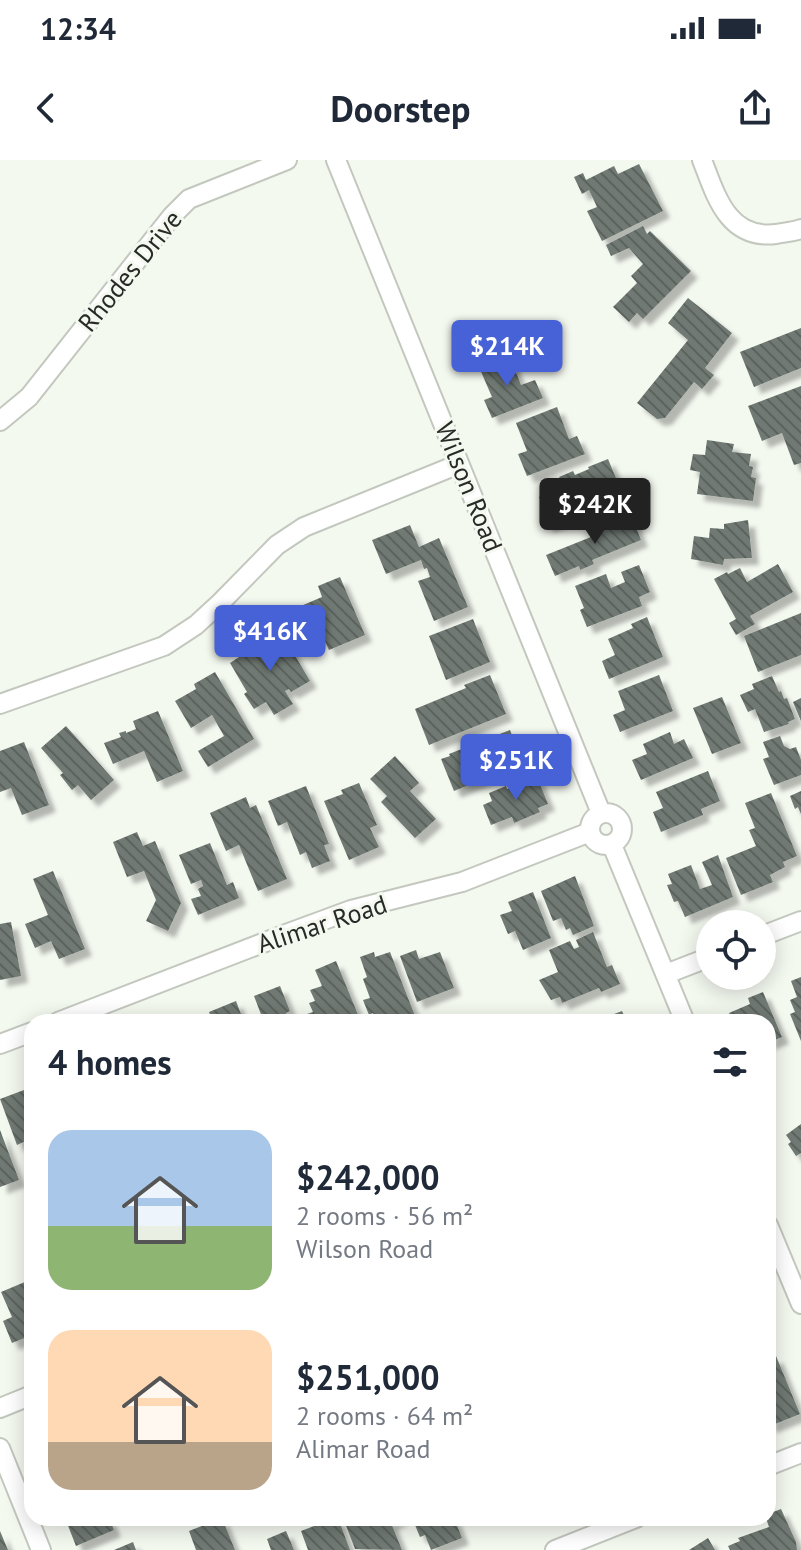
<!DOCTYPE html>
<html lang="en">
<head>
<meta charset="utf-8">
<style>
	:root { --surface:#fff; --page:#f2f2f3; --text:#1f2937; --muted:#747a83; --accent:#4762d6 }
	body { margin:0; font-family:"PT Sans",sans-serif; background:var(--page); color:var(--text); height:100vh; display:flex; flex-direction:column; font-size:30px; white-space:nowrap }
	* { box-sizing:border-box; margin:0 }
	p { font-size:26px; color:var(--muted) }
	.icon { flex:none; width:44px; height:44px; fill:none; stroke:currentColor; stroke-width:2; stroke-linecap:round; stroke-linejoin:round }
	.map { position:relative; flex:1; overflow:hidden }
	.panel { position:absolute; left:24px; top:854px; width:752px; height:512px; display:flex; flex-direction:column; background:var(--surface); border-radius:24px; box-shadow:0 4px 20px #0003 }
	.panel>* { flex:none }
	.buttons { position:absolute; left:696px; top:750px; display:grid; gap:16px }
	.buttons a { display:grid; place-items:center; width:80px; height:80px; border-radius:50%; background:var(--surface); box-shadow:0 4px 20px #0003; font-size:40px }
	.price { position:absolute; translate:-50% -68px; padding:0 18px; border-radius:8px; background:var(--accent); color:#fff; font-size:26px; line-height:52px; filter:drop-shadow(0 2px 4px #0008) }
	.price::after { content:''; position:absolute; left:50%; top:48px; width:24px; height:18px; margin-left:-12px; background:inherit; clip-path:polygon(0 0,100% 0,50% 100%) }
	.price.on { background:#222; color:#fff }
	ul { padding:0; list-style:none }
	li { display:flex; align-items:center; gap:24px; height:200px; padding:0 24px }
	li span { display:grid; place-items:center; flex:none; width:224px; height:160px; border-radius:24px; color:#555 }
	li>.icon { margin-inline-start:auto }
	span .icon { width:96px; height:96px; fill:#fffc; stroke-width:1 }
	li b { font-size:34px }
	h2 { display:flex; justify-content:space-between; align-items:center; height:96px; padding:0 24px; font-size:34px }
	.status { display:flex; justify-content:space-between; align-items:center; height:56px; padding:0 40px; background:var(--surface); direction:ltr }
	.status svg { height:22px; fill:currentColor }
	header { display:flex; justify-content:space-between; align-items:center; height:104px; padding:0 24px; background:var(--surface); font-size:36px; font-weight:800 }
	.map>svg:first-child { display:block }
	.building { fill:url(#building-back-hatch); filter:url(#shadow) }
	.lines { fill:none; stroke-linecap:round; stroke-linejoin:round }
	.street-casing { stroke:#c3c8bf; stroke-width:22 }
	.street { stroke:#fff; stroke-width:18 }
	.labels { text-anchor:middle; stroke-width:6; stroke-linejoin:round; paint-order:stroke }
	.street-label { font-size:26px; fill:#282a27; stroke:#f4f9f0 }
</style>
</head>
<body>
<div class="status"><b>12:34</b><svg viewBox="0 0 49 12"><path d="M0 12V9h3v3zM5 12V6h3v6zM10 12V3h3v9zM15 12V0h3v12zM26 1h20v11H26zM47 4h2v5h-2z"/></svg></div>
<header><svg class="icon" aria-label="back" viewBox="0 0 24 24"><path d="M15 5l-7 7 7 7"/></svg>Doorstep<svg class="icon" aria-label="share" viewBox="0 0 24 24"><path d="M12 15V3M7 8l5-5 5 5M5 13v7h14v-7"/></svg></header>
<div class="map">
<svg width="801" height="1390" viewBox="0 0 801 1390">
	<defs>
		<pattern id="building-back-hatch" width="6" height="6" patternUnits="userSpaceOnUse" patternTransform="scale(2)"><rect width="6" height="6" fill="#707973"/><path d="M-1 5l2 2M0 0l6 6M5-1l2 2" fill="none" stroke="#5c635e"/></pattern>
		<filter id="shadow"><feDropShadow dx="7" dy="7" stdDeviation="2" flood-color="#0004"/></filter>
	</defs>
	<rect width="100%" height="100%" fill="#f4f9f0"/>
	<!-- building -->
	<path class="building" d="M639,4L663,51L602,81L587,51L597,47L589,30L582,34L574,17L583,13L586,20L614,6L618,14Z
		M643,66L647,74L650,71L691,111L643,159L637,153L629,162L613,147L637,123L631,116L643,104L629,88L611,96L606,85Z
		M688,138L732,173L705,208L714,215L702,229L694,222L665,258L657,259L637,243L688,180L668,163Z
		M801,168V208L754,227L740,192Z
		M509,195L521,225L535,220L543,238L492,258L484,240L492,237L479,207Z
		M801,226V303L794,305L782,273L762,281L748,246Z
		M557,247L569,279L577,276L585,294L527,316L518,294L527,291L516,263Z
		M707,280L734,284L732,292L751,294L749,306L753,307L751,317L756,318L753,341L697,334L700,312L690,310L693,294L705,295Z
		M608,299L618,323L594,333L599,344L547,366L540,347L543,346L539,337L553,331L550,324L561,320L559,317L573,311L575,315L589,309L588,307Z
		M631,355L641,380L592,400L594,404L580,410L579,406L555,416L546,395L596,375L594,370Z
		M748,360L752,398L724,399L723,405L691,399L694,376L709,378L710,368L724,369V364Z
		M410,365L419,387L439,378L468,447L434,461L418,421L430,417L427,408L424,409L421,400L386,414L372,380Z
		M778,404L793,432L750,456L755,464L736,475L729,463L736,459L714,419L727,412L728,414L740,408L747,422Z
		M639,405L650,432L639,437L642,446L587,467L580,450L584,448L575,426L606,414L611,428L625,422L621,412Z
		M340,417L365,475L329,490L323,477L312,482L309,474L301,478L289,451L322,437L318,426Z
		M801,453V495L758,512L744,476Z
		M647,457L663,497L609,519L602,501L615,495L608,479L633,468L631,464Z
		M473,459L490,502L446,520L429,476Z
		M280,470L310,521L291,532L289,529L285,531L293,544L274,555L266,542L254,549L244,534L247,532L230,503Z
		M215,512L254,579L208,607L198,591L224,576L212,555L191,568L175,541L196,529L194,524Z
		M490,515L506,554L429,585L415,549L466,528L464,525Z
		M659,515L673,551L620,572L613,555L625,550L618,531Z
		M772,516L779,532L781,531L784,539L787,538L795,559L788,562L789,564L764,572L755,549L748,552L740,535L754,529L752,524Z
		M722,537L741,583L712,594L693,548Z
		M801,538V561L793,542Z
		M158,551L183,611L157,622L144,591L113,604L104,583L121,577L119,573L126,571V573L136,569L133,561Z
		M66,566L114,620L91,640L78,625L72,630L60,615L63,613L41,588Z
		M510,570L525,609L505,616L503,611L454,631L441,599L450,596L449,594Z
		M670,572L674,584L684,579L693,598L641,620L632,600L647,594L643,584Z
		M780,576L784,586L790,589L796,587L801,600V615L774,625L763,599L769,597L763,582Z
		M24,582L49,645L22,655L11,628L0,632V591Z
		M395,596L419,623L410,631L436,659L415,678L381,642L387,636L370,619Z
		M708,611L720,641L701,649L703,655L661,672L653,652L663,648L656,632Z
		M537,617L548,644L538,648L540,652L514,663L512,657L491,665L483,645L492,641L489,633L506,626L507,629Z
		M359,623L377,665L370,668L379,687L349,700L324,641L343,634L341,630Z
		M306,626L329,684L324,685L330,701L312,708L306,692L300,695L287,662L278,666L268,641Z
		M801,631V654L798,647L795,649L790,636Z
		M771,633L797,696L783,702L785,707L770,715L773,722L741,735L726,698L756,686L749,670L755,668L745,643Z
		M246,637L250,648L256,645L287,719L258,731L239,685L226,691L210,653Z
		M137,672L143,686L155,681L181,743L168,771L146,761L156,740L144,711L127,717L113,682Z
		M210,683L227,725L233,722L239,738L198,755L191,739L201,736L198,729L203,726L201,720L191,724L179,695Z
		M718,695L733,737L685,757L678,741L674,742L667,725L672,724L668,714L691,705L700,729L712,725L702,702Z
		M53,711L85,789L59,799L51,781L35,788L25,764L48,755L33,719Z
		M575,716L594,766L573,775L570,768L566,770L561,758L553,761L541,731Z
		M533,732L551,778L523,790L515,771L508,774L500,755L512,751L508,742Z
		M11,762L21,816L0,820V764Z
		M593,772L607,807L612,805L620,824L601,832L599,828L562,843L560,837L551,840L539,820L558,812L549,790L570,781L574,789L579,787L576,780Z
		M416,790L419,799L440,792L454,828L417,842L400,796Z
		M374,792L375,797L390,792L417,861L390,862L388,856L376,861L373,853L369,855L363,840L370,838L363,819L367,817L360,797Z
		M336,801L361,862H326L324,857L320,859L321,862H306L304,855L313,852L309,843L315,841L310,830L322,826L315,810Z
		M801,817V881L790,854L795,852L790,840L797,837L791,821Z
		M280,826L290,851L286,853L289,862H249L262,857L254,836Z
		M763,832L782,877L768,883V862H733L729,853L750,844L748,838Z
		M236,841L244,862H213L209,852Z
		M622,851L627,862H592L608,855L609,856Z
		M32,927V978L17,985L0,939Z
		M801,964V993L796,996L788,984L791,982L786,975Z
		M0,970L19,1020L0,1027Z
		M32,1119V1175L12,1183L3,1161L12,1157L1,1132Z
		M776,1196L800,1254L770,1266L768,1262V1199Z
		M781,1349L796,1382L797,1390H730L728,1386L740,1381L738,1378L769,1367L766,1358H768V1354Z
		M65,1358H109L114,1370L76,1386Z
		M222,1358L235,1390H196L189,1371Z
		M320,1358H338L350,1390H308L301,1371L322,1363Z
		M343,1358H402L391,1363L402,1390L355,1389Z
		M412,1358H454L462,1378L431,1390L425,1375L420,1377Z
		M0,1371L8,1390H0Z
		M286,1371L294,1390H271L267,1379Z
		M708,1378L715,1390H689Z
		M133,1382L136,1390H114Z"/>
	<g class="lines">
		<defs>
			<path id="street" d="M336,0L601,653
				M702,0C716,36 728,80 776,74C785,72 793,72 801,69
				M0,261L29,237L172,56L189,39L287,0
				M0,544L164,486L196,465L221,442L277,385L304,367L459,304
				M590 669a16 16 0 1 1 32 0a16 16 0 1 1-32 0Z
				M612,685L685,862
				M762,776L801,761
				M666,814L710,797
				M58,862L286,774L351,750L462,722L590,672
				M0,884L32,872
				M768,1065L801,1144
				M0,1248L32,1235
				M0,1288L41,1390
				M768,1306L801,1293
				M555,1390L636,1358"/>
		</defs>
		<!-- street casing -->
		<use href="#street" class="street-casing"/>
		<!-- street -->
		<use href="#street" class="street"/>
	</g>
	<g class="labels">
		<!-- street labels -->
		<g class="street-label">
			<text transform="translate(130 111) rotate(-51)" y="9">Rhodes Drive</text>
			<text transform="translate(469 327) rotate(68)" y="9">Wilson Road</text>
			<text transform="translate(322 764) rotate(-18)" y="9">Alimar Road</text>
		</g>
	</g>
</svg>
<div class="buttons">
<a><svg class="icon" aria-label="locate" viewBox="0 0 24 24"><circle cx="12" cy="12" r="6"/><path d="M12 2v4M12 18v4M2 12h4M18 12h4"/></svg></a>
</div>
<b class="price" style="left:507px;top:228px">$214K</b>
<b class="price on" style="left:595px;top:386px">$242K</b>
<b class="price" style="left:270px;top:513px">$416K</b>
<b class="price" style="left:516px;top:642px">$251K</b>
<section class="panel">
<h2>4 homes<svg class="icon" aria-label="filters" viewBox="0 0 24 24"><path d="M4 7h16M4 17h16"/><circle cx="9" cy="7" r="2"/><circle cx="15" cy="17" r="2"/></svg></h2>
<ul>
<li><span style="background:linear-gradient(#a9c7e8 60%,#8fb573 0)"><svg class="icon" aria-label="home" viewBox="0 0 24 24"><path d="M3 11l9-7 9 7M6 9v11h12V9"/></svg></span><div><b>$242,000</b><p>2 rooms · 56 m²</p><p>Wilson Road</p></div></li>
<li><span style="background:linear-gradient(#ffd9b3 70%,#b9a48a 0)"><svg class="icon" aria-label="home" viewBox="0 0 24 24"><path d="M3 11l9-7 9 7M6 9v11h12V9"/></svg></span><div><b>$251,000</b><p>2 rooms · 64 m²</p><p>Alimar Road</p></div></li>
</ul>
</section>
</div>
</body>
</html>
